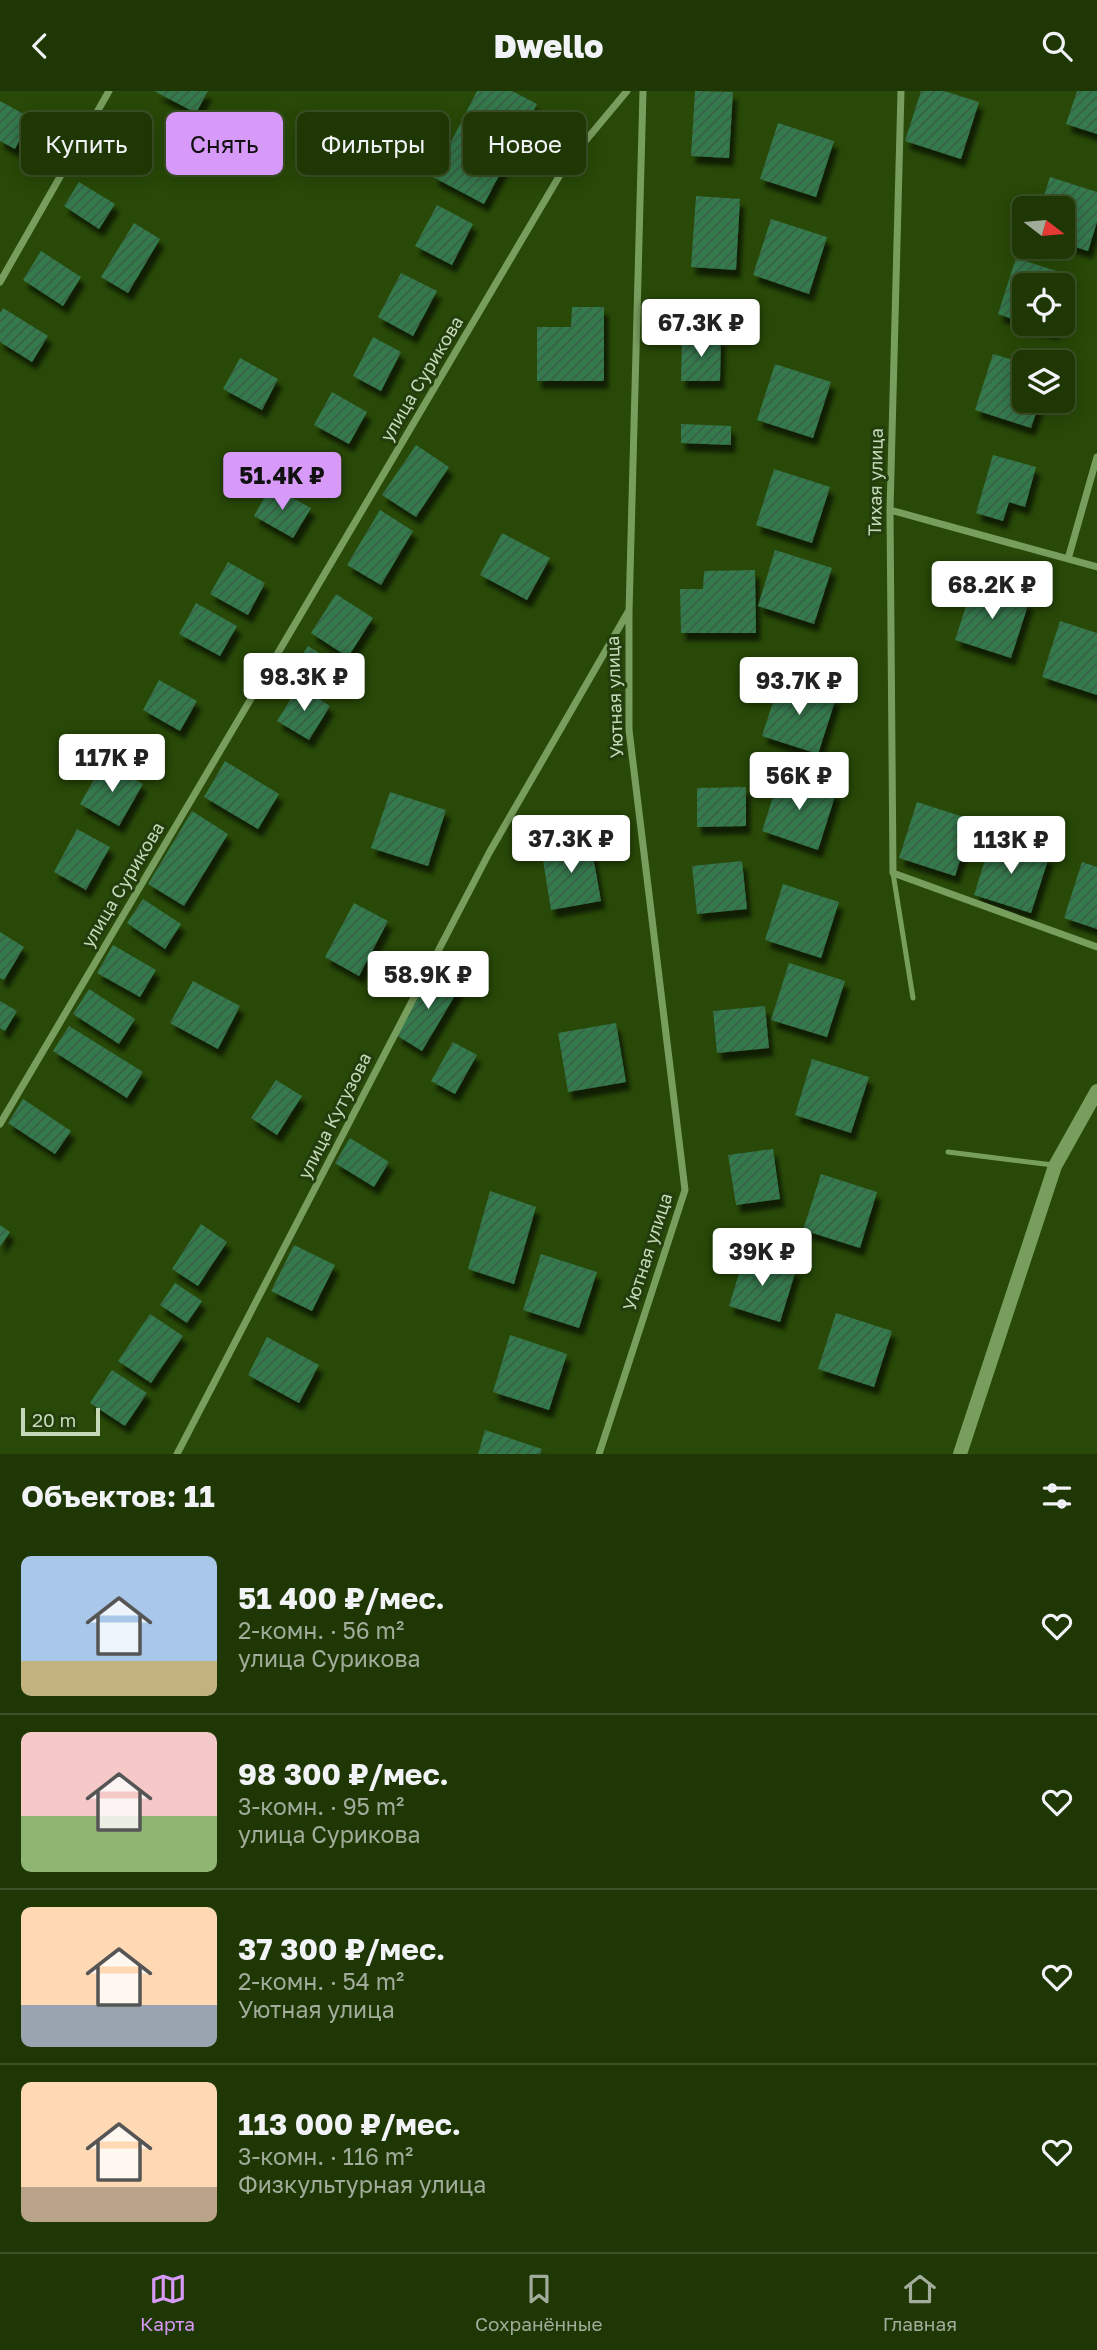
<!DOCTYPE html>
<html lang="ru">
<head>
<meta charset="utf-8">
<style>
	:root { --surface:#1e3705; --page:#263f0f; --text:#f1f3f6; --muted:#a1ac9a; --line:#3c5127; --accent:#d89af8 }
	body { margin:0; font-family:"Golos Text",sans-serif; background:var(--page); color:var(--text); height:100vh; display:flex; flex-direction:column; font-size:26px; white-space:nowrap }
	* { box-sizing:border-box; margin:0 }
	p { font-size:23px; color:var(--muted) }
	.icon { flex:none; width:38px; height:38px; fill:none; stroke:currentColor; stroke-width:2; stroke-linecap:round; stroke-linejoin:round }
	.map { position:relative; height:1363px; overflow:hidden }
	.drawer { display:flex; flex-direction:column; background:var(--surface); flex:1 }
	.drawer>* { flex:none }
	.top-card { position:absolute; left:21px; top:21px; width:700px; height:63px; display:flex; gap:14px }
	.needle { width:46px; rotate:106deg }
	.buttons { position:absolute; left:1012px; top:105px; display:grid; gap:14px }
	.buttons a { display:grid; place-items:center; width:63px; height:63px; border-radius:10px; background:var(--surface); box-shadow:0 4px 18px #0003,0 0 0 2px var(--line); font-size:35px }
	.scale { position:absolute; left:21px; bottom:18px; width:79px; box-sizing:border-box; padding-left:7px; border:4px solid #c5d9b9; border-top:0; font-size:19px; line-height:24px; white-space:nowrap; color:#c5d9b9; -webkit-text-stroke:5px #233d0d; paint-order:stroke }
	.price { position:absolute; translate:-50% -60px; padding:0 16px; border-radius:7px; background:#fff; color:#222; font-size:23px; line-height:46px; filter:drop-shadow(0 2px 4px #0008) }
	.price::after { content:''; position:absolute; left:50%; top:42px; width:21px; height:16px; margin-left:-10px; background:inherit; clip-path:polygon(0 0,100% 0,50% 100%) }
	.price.selected { background:var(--accent); color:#111 }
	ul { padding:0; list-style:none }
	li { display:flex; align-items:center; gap:21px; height:175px; padding:0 21px }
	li+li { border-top:2px solid var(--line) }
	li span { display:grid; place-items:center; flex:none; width:196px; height:140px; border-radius:10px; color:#555 }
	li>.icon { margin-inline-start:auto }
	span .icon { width:84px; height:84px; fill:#fffc; stroke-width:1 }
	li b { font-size:30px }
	h2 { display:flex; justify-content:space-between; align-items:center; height:84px; padding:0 21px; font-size:30px }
	.tag { padding:0 24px; border-radius:10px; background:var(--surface); box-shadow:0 4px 18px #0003,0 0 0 2px var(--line); font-size:24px; line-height:63px }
	.tag.selected { background:var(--accent); color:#111 }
	header { display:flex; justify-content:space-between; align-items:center; height:91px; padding:0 21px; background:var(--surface); font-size:32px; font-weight:800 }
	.menu { display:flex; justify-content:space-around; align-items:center; height:98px; border-top:2px solid var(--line); background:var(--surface); font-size:19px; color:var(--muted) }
	.menu a { display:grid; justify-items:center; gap:4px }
	.menu .selected { color:var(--accent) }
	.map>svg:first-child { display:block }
	.building { fill:url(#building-hatch); filter:url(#shadow) }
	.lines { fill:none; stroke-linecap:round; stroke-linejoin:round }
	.lane { stroke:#789e5e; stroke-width:5 }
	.street { stroke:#789e5e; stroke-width:7 }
	.secondary { stroke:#789e5e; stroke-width:14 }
	.labels { text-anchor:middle; stroke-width:6; stroke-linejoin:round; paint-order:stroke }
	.street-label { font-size:18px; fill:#c5d9b9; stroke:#233d0d }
</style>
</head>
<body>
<header><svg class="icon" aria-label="back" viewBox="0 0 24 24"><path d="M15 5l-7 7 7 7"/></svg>Dwello<svg class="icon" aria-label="search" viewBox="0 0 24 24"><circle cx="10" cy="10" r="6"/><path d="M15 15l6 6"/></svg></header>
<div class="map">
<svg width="1097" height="1363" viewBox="0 0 1097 1363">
	<defs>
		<pattern id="building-hatch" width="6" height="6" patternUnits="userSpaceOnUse" patternTransform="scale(1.75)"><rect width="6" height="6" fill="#357a4e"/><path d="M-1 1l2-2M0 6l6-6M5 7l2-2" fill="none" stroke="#386044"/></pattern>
		<filter id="shadow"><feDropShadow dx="4.5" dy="8" stdDeviation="2" flood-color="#0009"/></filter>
	</defs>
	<rect width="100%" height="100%" fill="#284907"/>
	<!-- building -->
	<path class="building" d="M154,0H208L196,22Z
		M477,0H512L537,13L484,113L433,86Z
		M695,0L733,1L729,67L691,65Z
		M921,0H944L979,11L961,68L905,50Z
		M1077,0H1097V43L1066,33Z
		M0,10L31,27L15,58L0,50Z
		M778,32L834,50L816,106L760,88Z
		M1050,86L1097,101V131L1088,160L1062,152V117H1040Z
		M79,91L115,113L99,138L64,115Z
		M696,105L740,108L736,179L691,176Z
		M437,114L473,133L452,174L415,155Z
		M771,128L827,146L809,203L753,184Z
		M134,132L160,148L128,202L101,186Z
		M41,160L81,186L63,215L23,189Z
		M1016,167L1072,185L1063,214L1062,194H1024V232L998,223Z
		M401,182L437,200L413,245L378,226Z
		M572,216H604V290H537V236H571Z
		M3,217L48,245L32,271L0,251V222Z
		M1029,233H1057L1054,241Z
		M682,245L721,246L720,290H681Z
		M373,246L401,261L381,300L353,285Z
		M993,263L1024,272V310H1040L1031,337L975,319Z
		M240,267L278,288L262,319L223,298Z
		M775,273L831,291L813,347L757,329Z
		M332,301L367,321L349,353L314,334Z
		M681,333L731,335V354L681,352Z
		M416,354L449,376L416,426L382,404Z
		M993,364L1036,376L1025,416L1009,411L1003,430L976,422Z
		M774,378L830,396L812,452L756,434Z
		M271,395L311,417L293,447L254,425Z
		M380,419L413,440L381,494L347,474Z
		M502,442L550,467L527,509L480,484Z
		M775,459L832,477L814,533L758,515Z
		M228,471L265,492L248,524L210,503Z
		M755,479L756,542H681L680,498H703L704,480Z
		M973,493L1029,511L1011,567L955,549Z
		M336,503L373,527L348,566L311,542Z
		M196,512L237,535L220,565L179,543Z
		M1060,530L1097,542V604L1042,586Z
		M308,555L337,573L320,599L291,581Z
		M159,589L197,610L180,640L143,619Z
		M780,589L836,607L818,663L762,645Z
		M299,595L330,615L309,649L277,630Z
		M225,670L279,703L258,738L204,706Z
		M104,671L143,693L119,735L80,713Z
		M780,684L836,702L818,759L762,740Z
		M746,696V735L697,736V697Z
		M390,701L446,719L428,775L371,757Z
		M917,711L973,729L955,785L899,767Z
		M192,720L228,743L184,815L148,793Z
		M77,738L110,756L86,799L54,781Z
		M992,747L1049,766L1031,822L974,804Z
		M590,748L601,810L551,819L541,757Z
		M742,770L747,818L697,823L692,775Z
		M1082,771L1097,776V838L1064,827Z
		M783,793L839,811L821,867L765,849Z
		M143,808L181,833L165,858L127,832Z
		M354,812L388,830L359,885L325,866Z
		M0,841L24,856L4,889L0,887Z
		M113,854L156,879L140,906L97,882Z
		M789,872L845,890L827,946L771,929Z
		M434,880L460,896L422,960L396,944Z
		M193,890L240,915L218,958L170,932Z
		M89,898L135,928L119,953L73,923Z
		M0,910L17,920L5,940L0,937Z
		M765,915L769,957L717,962L713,920Z
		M616,932L626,991L568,1001L558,942Z
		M69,935L143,981L127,1007L53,960Z
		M453,951L477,964L455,1003L431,990Z
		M812,968L869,986L851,1042L795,1024Z
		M276,989L302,1005L277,1044L251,1027Z
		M23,1008L71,1040L55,1063L8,1032Z
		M350,1047L389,1071L374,1096L335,1072Z
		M773,1058L780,1108L736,1114L728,1064Z
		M821,1083L877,1101L860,1157L803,1139Z
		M490,1100L536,1116L514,1193L468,1178Z
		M201,1133L227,1151L198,1195L172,1178Z
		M0,1134L10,1141L0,1156Z
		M294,1154L335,1174L312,1220L271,1200Z
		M541,1163L597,1181L579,1237L523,1219Z
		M745,1163L796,1179L780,1231L729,1215Z
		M175,1192L202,1210L187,1232L160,1214Z
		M836,1222L892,1240L874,1296L818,1278Z
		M150,1223L183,1245L151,1292L118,1270Z
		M510,1244L567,1263L549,1319L493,1301Z
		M267,1246L319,1274L299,1312L248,1284Z
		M112,1279L147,1302L125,1335L90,1312Z
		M485,1339L542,1358L540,1363H478Z"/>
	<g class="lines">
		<!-- lane -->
		<path class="lane" d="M893,782L913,907
			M948,1061L1053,1074"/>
		<!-- street -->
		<path class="street" d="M901,0L890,419L893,782L1097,856
			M0,191L109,0
			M890,419L1097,476
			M1068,468L1097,366
			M0,1033L567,72L627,0
			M177,1363L489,762L628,521
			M599,1363L685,1099L629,639V521L643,0"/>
		<!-- secondary -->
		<path class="secondary" d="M960,1363L1055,1075L1097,1000"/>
	</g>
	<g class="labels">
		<!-- street labels -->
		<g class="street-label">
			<text transform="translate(422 288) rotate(-59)" y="6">улица Сурикова</text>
			<text transform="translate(876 391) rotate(-89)" y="6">Тихая улица</text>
			<text transform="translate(615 606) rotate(-92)" y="6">Уютная улица</text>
			<text transform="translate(123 794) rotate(-59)" y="6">улица Сурикова</text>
			<text transform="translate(335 1025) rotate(-63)" y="6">улица Кутузова</text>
			<text transform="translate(648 1161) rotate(-72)" y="6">Уютная улица</text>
		</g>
	</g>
</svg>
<div class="buttons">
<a><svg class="needle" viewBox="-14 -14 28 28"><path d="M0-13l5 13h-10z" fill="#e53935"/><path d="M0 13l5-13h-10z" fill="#a1ac9a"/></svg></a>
<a><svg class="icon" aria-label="locate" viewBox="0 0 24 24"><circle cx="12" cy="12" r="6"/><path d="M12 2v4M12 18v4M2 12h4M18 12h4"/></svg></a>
<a><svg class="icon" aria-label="layers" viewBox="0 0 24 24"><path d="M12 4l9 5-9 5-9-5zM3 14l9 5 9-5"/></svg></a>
</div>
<div class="scale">20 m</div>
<b class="price" style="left:701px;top:268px">67.3K ₽</b>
<b class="price selected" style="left:282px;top:421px">51.4K ₽</b>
<b class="price" style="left:992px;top:530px">68.2K ₽</b>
<b class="price" style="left:304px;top:622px">98.3K ₽</b>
<b class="price" style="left:799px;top:626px">93.7K ₽</b>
<b class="price" style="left:112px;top:703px">117K ₽</b>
<b class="price" style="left:799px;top:721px">56K ₽</b>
<b class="price" style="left:571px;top:784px">37.3K ₽</b>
<b class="price" style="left:1011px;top:785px">113K ₽</b>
<b class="price" style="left:428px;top:920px">58.9K ₽</b>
<b class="price" style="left:762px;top:1197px">39K ₽</b>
<div class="top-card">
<a class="tag">Купить</a>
<a class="tag selected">Снять</a>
<a class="tag">Фильтры</a>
<a class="tag">Новое</a>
</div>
</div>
<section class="drawer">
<h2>Объектов: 11<svg class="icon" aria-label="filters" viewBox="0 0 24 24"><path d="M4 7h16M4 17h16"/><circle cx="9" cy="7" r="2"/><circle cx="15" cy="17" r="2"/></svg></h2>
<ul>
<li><span style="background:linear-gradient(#a9c7e8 75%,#c2b280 0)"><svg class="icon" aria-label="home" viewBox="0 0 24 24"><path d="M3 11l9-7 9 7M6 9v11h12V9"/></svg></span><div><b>51 400 ₽/мес.</b><p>2-комн. · 56 m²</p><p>улица Сурикова</p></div><svg class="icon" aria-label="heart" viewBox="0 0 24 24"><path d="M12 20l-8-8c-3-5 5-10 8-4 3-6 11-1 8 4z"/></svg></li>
<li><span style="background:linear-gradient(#f6c9c9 60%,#8fb573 0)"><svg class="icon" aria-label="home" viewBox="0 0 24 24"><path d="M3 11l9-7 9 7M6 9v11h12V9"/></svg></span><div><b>98 300 ₽/мес.</b><p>3-комн. · 95 m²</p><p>улица Сурикова</p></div><svg class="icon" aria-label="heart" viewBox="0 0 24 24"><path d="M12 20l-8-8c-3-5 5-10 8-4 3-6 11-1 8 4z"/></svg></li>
<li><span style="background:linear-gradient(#ffd9b3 70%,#9aa5b1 0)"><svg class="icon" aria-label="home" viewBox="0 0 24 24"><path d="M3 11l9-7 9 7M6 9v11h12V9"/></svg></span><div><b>37 300 ₽/мес.</b><p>2-комн. · 54 m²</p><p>Уютная улица</p></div><svg class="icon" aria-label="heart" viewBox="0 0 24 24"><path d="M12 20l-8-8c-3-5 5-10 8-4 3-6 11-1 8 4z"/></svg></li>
<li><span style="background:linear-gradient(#ffd9b3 75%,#b9a48a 0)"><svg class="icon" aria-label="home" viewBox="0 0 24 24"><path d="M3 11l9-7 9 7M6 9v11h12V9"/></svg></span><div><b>113 000 ₽/мес.</b><p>3-комн. · 116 m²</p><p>Физкультурная улица</p></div><svg class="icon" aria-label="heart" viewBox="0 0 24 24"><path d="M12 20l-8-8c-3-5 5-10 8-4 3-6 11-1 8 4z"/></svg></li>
</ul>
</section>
<nav class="menu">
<a class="selected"><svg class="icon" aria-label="map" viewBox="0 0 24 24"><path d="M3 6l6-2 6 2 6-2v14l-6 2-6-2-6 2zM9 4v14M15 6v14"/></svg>Карта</a>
<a><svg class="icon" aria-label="saved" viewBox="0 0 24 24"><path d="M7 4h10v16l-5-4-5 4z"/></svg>Сохранённые</a>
<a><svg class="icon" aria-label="home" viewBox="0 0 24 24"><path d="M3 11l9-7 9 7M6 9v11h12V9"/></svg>Главная</a>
</nav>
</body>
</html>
